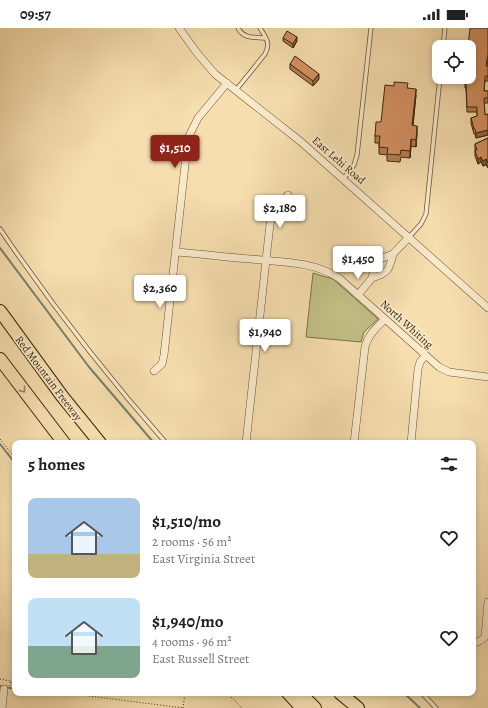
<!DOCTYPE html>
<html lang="en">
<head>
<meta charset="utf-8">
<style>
	:root { --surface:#fff; --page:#f2f2f2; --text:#202124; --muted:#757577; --accent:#8f2418 }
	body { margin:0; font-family:Alegreya,serif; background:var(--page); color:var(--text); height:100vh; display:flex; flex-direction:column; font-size:15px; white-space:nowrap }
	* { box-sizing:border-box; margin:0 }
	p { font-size:13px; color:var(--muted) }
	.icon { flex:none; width:22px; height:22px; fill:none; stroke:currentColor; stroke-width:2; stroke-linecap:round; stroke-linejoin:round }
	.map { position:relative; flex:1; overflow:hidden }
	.sheet { position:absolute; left:12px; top:412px; width:464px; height:256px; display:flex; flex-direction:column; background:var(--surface); border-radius:8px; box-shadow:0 2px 6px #0003 }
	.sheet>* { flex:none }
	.tools { position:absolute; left:432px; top:12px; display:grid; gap:8px }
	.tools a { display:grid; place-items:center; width:44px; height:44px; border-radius:8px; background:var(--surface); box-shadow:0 2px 6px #0003; font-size:20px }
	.price { position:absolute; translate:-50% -34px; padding:0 9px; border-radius:4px; background:#fff; color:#222; font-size:13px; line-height:26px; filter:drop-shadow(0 1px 2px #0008) }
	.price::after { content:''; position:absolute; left:50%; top:24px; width:12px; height:9px; margin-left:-6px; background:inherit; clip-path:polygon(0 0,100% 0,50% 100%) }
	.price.current { background:var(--accent); color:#fff }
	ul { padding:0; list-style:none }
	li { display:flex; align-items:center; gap:12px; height:100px; padding:0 16px }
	li span { display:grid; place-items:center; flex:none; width:112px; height:80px; border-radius:8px; color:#555 }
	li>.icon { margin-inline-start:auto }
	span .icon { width:48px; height:48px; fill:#fffc; stroke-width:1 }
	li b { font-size:17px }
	h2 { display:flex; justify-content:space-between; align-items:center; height:48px; padding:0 16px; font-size:17px }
	.status { display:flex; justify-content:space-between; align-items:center; height:28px; padding:0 20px; background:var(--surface); direction:ltr }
	.status svg { height:11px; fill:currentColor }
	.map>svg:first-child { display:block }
	.green { fill:#c2c087; stroke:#7e7249 }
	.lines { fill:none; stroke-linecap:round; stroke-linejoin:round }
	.stream { stroke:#76806d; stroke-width:2 }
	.service-casing { stroke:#6a5334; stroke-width:5 }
	.minor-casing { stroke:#6a5334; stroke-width:8 }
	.motorway-casing { stroke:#3b250b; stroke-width:14 }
	.path { stroke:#3b250b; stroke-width:1; stroke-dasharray:1 2; stroke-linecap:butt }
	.service { stroke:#f9eacb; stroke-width:3.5 }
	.minor { stroke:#f9eacb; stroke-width:7 }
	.motorway { stroke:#f6deaf; stroke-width:12 }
	.wall { fill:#b67d54; stroke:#3b250b }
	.shaded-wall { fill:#946645; stroke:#3b250b }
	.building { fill:#d49162; stroke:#3b250b }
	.oneway { stroke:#98825d }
	.labels { text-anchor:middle; stroke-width:3.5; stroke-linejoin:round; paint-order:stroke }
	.street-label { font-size:11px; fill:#3b250b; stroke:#f9eacb }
</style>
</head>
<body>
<div class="status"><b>09:57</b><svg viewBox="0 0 49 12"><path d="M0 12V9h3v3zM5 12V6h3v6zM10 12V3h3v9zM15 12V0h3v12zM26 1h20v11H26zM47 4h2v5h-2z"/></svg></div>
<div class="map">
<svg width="488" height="680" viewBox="0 0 488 680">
	<rect width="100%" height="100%" fill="#f6deaf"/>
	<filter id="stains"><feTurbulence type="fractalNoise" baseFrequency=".005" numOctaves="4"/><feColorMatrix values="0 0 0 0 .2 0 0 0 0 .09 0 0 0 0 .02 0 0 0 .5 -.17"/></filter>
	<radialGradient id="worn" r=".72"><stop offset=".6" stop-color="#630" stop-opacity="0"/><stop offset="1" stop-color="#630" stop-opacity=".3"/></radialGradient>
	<!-- green -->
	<path class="green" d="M313,245L333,251L378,291L364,304L361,314L306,309Z"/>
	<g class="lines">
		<!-- stream -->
		<path class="stream" d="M0,220L89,339L154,415
			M0,416L15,435
			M0,658L15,661
			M404,665L420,680"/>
		<defs>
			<path id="service" d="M238,0C243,11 255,9 265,10
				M443,19L445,0
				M236,62L265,26C271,15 266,10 260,0
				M344,150L354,137L357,127L371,0
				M0,201C51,276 106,347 166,415
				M409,209L421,196L426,186L440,49
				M422,665L436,680"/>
			<path id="minor" d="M179,0L197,25L215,46L300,113L488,280
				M176,224C201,226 225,229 250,231C280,234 313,233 339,250L439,339L449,344L488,349
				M372,250C388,245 389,243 393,226
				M358,267L372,250L375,237L380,231L393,226L409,209
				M154,343L162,336L164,327L188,110L198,90L227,55
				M246,415L270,196C273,184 280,176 288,167
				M354,415L365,319C368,307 376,300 385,291
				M411,415L418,341L420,334L425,328
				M473,615L480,613L485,609L488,574
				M2,680L4,661"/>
			<path id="motorway" d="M0,283L62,368L100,415
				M0,331L64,415
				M288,665L302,680
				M300,665L315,680
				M340,665L358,680"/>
		</defs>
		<!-- service casing -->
		<use href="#service" class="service-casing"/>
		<!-- minor casing -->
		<use href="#minor" class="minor-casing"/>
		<!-- motorway casing -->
		<use href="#motorway" class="motorway-casing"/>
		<!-- path -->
		<path class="path" d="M0,411L15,430
			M0,651L15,654
			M10,658L11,653
			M65,665L184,680
			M227,665L242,680
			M183,680L185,665"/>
		<!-- service -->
		<use href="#service" class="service"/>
		<!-- minor -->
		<use href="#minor" class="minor"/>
		<!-- motorway -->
		<use href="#motorway" class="motorway"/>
	</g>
	<!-- wall -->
	<path class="wall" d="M488,0V31L487,38H488V53H485L484,63H488V75H484L485,87L488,86V107L476,110L475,106H474L471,95V90L477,88V84H467L466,60H465V55Z
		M283,10L297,13L293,20L283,13Z
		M290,36L319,51L313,58L290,41Z
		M408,60L416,67L413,98L417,105L416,119L411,118L410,130L401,129L400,134L387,133V127L379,126V115H375V108L381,94Z
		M488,110V140L486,137L483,138L481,134L478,136L475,128V116Z"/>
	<!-- shaded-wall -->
	<path class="shaded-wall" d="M297,9V13L293,20V16Z
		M319,46V51L313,58V53Z
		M416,61V67L412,104V97Z
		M417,98V105L416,119V112Z
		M488,102V107L476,110V105Z
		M411,111V118L410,130V123Z
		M481,129V134L478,136V131Z
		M486,131V137L483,138V133Z"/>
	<!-- building -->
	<path class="building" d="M470,0H488V26L486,38H488V48H485L484,63H488V70H484L485,87L488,86V102L476,105L475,101H474L471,90L477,88V79H467L466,55H465V49H469V19H468Z
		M287,3L297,9L293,16L283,10Z
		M295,28L319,46L313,53L290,36Z
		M394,54L408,55L407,60L416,61L412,97L417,98L416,112L411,111L410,123L401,122L400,127L387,126L388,120L379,119L380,108H375L376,94H381L385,57L394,58Z
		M488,110V135L486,131L483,133L481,129L478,131L475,123L477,122L475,116Z"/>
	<!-- one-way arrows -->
	<defs><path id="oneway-chevron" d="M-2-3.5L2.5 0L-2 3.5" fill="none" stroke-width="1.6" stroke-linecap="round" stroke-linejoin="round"/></defs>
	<use class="oneway" href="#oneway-chevron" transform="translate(23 362) rotate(53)"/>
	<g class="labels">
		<!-- street labels -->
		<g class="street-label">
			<text transform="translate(339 132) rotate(41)" y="4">East Lehi Road</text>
			<text transform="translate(407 296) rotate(42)" y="4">North Whiting</text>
			<text transform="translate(49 350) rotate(53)" y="4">Red Mountain Freeway</text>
		</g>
	</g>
	<rect width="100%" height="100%" filter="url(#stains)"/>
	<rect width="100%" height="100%" fill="url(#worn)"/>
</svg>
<div class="tools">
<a><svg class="icon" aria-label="locate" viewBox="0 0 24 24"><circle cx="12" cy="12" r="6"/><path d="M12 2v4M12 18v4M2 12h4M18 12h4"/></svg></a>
</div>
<b class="price current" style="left:175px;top:141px">$1,510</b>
<b class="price" style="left:280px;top:201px">$2,180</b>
<b class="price" style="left:358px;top:252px">$1,450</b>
<b class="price" style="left:160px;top:281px">$2,360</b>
<b class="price" style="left:265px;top:325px">$1,940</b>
<section class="sheet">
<h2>5 homes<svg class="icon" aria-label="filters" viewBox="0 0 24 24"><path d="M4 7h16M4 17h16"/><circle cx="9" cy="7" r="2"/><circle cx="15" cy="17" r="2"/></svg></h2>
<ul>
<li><span style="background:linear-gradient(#a9c7e8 70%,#c2b280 0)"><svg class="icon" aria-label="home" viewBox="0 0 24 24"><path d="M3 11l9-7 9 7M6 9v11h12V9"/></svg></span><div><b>$1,510/mo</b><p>2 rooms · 56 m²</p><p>East Virginia Street</p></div><svg class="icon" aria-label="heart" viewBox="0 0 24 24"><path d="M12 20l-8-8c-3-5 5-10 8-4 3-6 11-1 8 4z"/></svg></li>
<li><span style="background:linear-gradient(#bfe0f5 60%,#7fa58c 0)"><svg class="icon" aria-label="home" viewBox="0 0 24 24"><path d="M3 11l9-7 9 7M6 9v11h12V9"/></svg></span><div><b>$1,940/mo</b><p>4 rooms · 96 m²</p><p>East Russell Street</p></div><svg class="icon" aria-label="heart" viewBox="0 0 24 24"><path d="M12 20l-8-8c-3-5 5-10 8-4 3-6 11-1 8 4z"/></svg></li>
</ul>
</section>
</div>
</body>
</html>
